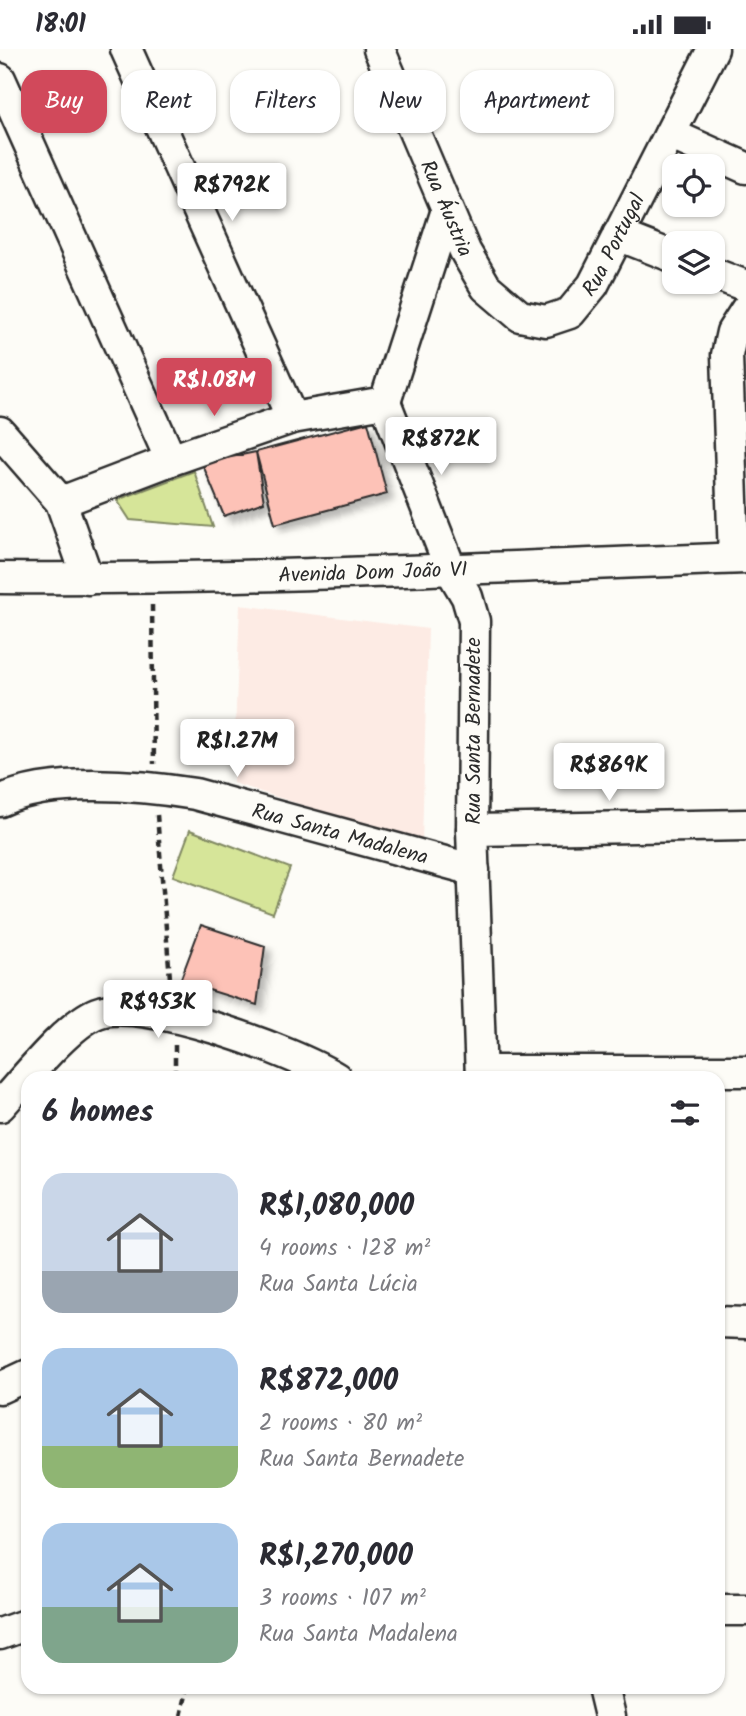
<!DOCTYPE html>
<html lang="en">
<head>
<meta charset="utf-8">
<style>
	:root { --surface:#fff; --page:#f7f7f7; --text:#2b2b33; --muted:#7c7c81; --accent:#d1495b }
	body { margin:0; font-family:Kalam,sans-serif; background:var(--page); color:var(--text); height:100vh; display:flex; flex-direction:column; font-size:26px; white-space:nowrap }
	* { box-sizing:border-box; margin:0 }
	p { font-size:23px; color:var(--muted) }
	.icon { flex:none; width:38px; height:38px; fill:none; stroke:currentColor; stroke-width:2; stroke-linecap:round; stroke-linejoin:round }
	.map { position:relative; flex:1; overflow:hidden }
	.sheet { position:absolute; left:21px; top:1022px; width:704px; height:623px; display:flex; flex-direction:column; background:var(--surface); border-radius:21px; box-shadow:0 2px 5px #0004 }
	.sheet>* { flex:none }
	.guide { position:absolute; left:21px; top:21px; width:705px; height:63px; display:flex; gap:14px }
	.tools { position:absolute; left:662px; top:105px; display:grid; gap:14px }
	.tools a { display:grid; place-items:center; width:63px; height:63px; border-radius:14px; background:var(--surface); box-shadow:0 2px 5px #0004; font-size:35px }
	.price { position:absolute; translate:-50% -60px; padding:0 16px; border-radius:7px; background:#fff; color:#222; font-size:23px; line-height:46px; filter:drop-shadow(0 2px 4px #0008) }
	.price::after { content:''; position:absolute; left:50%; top:42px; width:21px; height:16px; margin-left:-10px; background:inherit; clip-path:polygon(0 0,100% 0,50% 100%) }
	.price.current { background:var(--accent); color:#fff }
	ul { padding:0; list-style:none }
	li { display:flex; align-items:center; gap:21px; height:175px; padding:0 21px }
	li span { display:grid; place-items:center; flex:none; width:196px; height:140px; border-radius:21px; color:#555 }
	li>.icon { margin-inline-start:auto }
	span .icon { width:84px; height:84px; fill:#fffc; stroke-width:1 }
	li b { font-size:30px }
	h2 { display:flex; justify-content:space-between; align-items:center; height:84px; padding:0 21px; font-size:30px }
	.pill { padding:0 24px; border-radius:21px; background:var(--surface); box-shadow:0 2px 5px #0004; font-size:24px; line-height:63px }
	.pill.current { background:var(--accent); color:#fff }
	.status { display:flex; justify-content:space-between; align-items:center; height:49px; padding:0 35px; background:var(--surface); direction:ltr }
	.status svg { height:19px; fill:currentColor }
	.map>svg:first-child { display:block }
	.built { fill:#fdebe4 }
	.green { fill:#d6e599; stroke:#808862; stroke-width:2 }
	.building { fill:#fdc2b7; stroke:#2b2b2b; stroke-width:2; filter:url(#shadow) }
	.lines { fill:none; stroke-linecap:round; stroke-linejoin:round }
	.minor-casing { stroke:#2b2b2b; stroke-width:35 }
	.path { stroke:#2b2b2b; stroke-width:4.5; stroke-dasharray:7 5; stroke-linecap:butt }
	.minor { stroke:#fdfcf7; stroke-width:30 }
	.labels { text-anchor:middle; stroke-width:6; stroke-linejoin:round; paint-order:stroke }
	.street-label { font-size:21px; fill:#2b2b2b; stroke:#fdfcf7 }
</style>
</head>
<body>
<div class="status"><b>18:01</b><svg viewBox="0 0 49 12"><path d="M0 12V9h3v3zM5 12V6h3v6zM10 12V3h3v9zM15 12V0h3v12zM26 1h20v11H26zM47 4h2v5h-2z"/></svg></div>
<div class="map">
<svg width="746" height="1667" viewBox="0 0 746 1667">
	<defs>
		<filter id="shadow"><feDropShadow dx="6" dy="6" stdDeviation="3.5" flood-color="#0004"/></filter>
	</defs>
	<rect width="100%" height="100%" fill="#fdfcf7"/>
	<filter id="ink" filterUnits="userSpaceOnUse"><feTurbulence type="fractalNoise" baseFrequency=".0143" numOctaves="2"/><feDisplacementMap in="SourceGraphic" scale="14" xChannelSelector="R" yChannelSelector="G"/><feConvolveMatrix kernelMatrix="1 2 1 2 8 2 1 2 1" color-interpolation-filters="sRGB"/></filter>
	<g filter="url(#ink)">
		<!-- built -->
		<path class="built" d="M240,556L428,580L422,794L233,734Z"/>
		<!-- green -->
		<path class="green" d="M194,422L213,478L130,471L117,451Z
			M190,781L290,819L273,864L173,827Z"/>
		<!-- building -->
		<path class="building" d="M368,373L387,445L275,475L256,403Z
			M256,403L264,453L224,467L202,414Z
			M201,876L265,897L257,956L180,932Z"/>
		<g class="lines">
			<defs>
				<g id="minor">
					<path d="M126,0L292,369"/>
					<path id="s1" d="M379,0L465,202L486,238L520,267L546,272L570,264L593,236L713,0"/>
					<path d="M0,30L171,411"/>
					<path d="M670,85L746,119"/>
					<path d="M618,186L674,208"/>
					<path d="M712,224L746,237"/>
					<path d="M385,353L451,521L467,548L474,572L472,781L481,1029"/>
					<path d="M385,353L447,161"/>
					<path d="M0,383L61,453L88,530"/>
					<path d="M61,453L171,411L292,369L385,353"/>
					<path d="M734,509L727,306L732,283L746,261"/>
					<path id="s2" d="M0,529C249,531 498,518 746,509"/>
					<path id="s3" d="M0,752C52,728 139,736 195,745L474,821"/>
					<path d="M472,781L746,776"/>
					<path d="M481,1022H746"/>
					<path d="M0,1057C23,1032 67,976 97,964C142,946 295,1003 336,1029"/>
					<path d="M718,1273L746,1274"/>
					<path d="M0,1339L28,1326"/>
					<path d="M718,1561H746"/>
					<path d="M0,1585L28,1575"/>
					<path d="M603,1638L610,1667"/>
				</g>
			</defs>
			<!-- minor casing -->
			<use href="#minor" class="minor-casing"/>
			<!-- path -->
			<path class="path" d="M152,556L154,715
				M157,766L171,942
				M175,996V1029
				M181,1667L188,1638"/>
			<!-- minor -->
			<use href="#minor" class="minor"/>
		</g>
	</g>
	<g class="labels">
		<!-- street labels -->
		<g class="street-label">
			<text dy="7" stroke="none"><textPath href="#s1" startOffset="173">Rua Áustria</textPath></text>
			<text dy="7" stroke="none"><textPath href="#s1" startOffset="439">Rua Portugal</textPath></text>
			<text dy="7" stroke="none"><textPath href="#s2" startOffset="373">Avenida Dom João VI</textPath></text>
			<text transform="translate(473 682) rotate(-90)" y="7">Rua Santa Bernadete</text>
			<text dy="7" stroke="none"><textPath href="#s3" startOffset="348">Rua Santa Madalena</textPath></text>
		</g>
	</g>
</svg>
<div class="tools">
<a><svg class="icon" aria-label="locate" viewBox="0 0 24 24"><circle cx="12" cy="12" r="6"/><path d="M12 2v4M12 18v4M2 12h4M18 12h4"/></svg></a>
<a><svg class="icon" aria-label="layers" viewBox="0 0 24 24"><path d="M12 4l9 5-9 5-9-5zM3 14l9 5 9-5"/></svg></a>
</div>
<b class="price" style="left:232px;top:174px">R$792K</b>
<b class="price current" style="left:214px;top:369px">R$1.08M</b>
<b class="price" style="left:441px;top:428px">R$872K</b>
<b class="price" style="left:237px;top:730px">R$1.27M</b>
<b class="price" style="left:609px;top:754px">R$869K</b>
<b class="price" style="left:158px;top:991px">R$953K</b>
<div class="guide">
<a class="pill current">Buy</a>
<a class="pill">Rent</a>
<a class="pill">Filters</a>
<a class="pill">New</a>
<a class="pill">Apartment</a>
</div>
<section class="sheet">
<h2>6 homes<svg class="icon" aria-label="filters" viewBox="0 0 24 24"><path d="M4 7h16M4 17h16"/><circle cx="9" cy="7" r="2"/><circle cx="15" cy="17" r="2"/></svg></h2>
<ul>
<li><span style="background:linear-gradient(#c9d6e8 70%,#9aa5b1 0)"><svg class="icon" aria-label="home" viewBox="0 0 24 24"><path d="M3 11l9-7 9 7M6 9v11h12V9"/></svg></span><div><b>R$1,080,000</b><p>4 rooms · 128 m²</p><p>Rua Santa Lúcia</p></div></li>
<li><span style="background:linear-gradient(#a9c7e8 70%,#8fb573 0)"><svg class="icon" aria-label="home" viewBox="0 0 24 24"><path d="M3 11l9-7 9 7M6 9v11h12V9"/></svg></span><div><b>R$872,000</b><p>2 rooms · 80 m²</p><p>Rua Santa Bernadete</p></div></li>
<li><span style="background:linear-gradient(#a9c7e8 60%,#7fa58c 0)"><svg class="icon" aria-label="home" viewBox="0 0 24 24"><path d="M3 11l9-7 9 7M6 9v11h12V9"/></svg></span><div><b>R$1,270,000</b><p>3 rooms · 107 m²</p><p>Rua Santa Madalena</p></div></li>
</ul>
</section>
</div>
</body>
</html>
